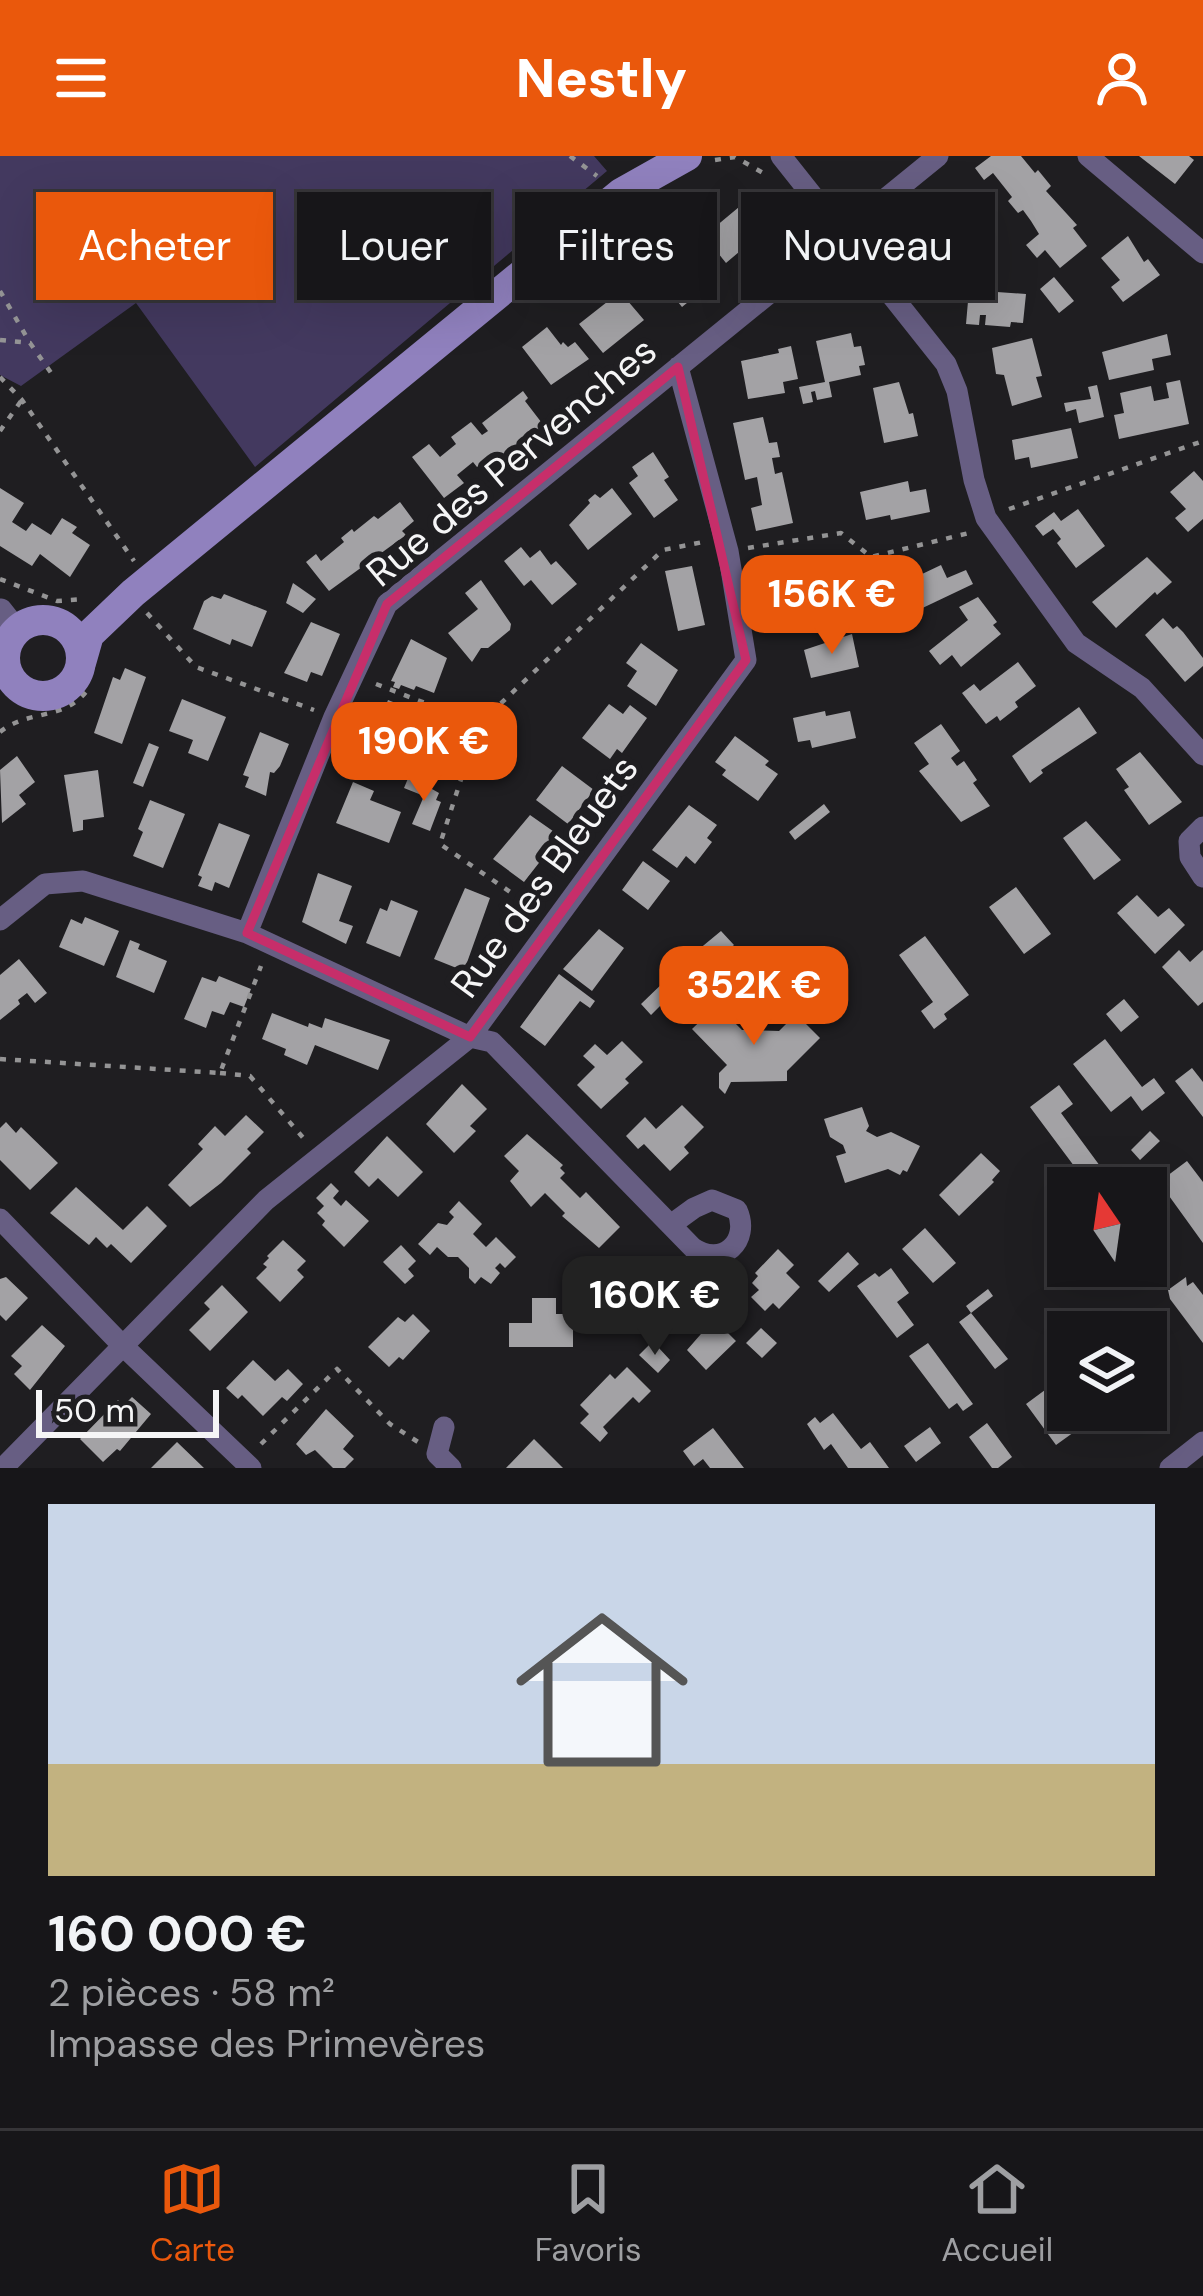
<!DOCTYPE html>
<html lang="fr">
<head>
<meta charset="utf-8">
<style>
	:root { --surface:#171619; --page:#201f22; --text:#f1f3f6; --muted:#9e9fa2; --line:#363538; --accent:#ea580c }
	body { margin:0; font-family:"DM Sans",sans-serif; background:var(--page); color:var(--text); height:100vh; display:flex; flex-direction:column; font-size:45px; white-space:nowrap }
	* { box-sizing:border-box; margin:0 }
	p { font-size:39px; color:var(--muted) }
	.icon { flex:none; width:66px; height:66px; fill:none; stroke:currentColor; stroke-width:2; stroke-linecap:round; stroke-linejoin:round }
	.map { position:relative; height:1312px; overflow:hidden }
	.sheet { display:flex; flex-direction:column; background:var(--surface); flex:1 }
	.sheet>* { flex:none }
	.hud { position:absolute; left:36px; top:36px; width:1131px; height:108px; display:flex; gap:24px }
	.needle { width:78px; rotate:347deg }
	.controls { position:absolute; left:1047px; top:1011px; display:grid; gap:24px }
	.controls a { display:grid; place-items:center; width:120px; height:120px; border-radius:0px; background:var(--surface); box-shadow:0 12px 48px #0002,0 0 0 3px var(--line); font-size:60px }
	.scale { position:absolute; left:36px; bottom:30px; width:183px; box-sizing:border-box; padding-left:12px; border:6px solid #f5f5f6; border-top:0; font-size:33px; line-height:42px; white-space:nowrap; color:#f5f5f6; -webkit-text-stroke:9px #1f1e21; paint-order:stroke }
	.price { position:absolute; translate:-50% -102px; padding:0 27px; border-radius:24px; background:var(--accent); color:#fff; font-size:39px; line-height:78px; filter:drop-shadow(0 3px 6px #0008) }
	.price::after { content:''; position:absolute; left:50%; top:72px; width:36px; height:27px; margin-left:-18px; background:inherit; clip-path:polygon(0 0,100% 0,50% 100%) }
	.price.on { background:#222; color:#fff }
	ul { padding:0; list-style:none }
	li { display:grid; align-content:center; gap:24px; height:636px; padding:0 48px }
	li+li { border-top:3px solid var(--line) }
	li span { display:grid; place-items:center; height:372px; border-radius:0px; color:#555 }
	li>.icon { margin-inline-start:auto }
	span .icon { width:216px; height:216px; fill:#fffc; stroke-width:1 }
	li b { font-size:51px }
	.pill { padding:0 42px; border-radius:0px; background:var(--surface); box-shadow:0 12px 48px #0002,0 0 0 3px var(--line); font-size:42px; line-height:108px }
	.pill.on { background:var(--accent); color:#fff }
	header { display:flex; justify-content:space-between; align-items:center; height:156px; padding:0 48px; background:var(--accent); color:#fff; font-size:54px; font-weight:800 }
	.dock { display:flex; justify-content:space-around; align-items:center; height:168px; border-top:3px solid var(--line); background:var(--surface); font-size:33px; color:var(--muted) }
	.dock a { display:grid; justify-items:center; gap:6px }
	.dock .on { color:var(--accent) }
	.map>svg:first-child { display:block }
	.green { fill:#43395f }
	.building { fill:#a3a2a5 }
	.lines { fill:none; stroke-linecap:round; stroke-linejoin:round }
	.path { stroke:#949495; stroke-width:4.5; stroke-dasharray:6 9; stroke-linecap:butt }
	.minor { stroke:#675e83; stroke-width:21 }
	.tertiary { stroke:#675e83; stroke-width:27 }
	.secondary { stroke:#9081be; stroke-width:30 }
	.marked { fill:none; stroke:#c72e6a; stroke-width:9; stroke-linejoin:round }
	.labels { text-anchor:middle; stroke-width:12; stroke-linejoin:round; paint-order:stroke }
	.street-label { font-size:39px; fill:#f5f5f6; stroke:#1f1e21 }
</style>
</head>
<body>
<header><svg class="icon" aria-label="menu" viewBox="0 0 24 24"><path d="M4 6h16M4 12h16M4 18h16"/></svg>Nestly<svg class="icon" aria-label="person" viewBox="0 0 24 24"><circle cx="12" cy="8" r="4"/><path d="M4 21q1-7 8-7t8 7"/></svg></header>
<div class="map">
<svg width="1203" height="1312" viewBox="0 0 1203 1312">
	<rect width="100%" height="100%" fill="#1f1e21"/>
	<!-- green -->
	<path class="green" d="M0,0H594L607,15L255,311L136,147L21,230L0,219Z"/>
	<!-- building -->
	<path class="building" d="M991,0H1021L1035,17L1038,14L1051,30L1046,35L1077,69L1073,72L1087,90L1060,112L1045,94L1037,102L1026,89L1039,78L1031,65L1023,54L1018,57L1008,45L1012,41L993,17L984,24L975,12Z
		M1139,0H1189L1194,4L1175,28Z
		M751,41L772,68L726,107L702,77L696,82L692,77L709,64L715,71Z
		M937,49L955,62L948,70L968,86L947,115L915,91L927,74L921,69Z
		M1128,80L1144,106L1148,103L1160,119L1123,146L1111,131L1120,124L1101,102Z
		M694,90L719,121L682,151L653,115L679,94L683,98Z
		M1054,121L1074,145L1059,157L1040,133Z
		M610,124L644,164L603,197L579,168L607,146L598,134Z
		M969,134L1026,138L1023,167L1011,166L1010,171L985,169L986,159H980L979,169L966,168Z
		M547,171L561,189L563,186L568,191L575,186L589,203L551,229L522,191Z
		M851,177L854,191L861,190L865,209L859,210L861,219L829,226L832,241L817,244L815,235L811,236L813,246L803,248L799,231L825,226L816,185Z
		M1167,178L1171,199L1152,203L1154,214L1109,224L1102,196Z
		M1032,182L1042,220L1036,221L1042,241L1012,250L1004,219L996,218L992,192Z
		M791,190L798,223L783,226L785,237L748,243L741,205L779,197L778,193Z
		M1180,224L1189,268L1119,283L1114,259L1124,257L1120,237L1151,230L1154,245L1169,242L1166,227Z
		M899,226L909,258L913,257L918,280L884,287L873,232Z
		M1097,229L1104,261L1079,267L1076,253L1066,256L1064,247L1091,243L1088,231Z
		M523,235L528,242L525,245L548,275L499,312L490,300L477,311L473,306L457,319L464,327L444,342L412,301L429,288L440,301L456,288L451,281L471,266L482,279L488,275L482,267Z
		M763,261L769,287L777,286L780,301L772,302L775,318L782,316L793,367L756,375L751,352L762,349L757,321L745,324L733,267Z
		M1071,272L1078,302L1031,312L1029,301L1015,304L1012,284Z
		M653,296L669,321L664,324L678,344L654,362L629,327L638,320L632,311Z
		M1194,315L1203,325V363L1188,376L1175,362L1186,353L1170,336Z
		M908,325L910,336L926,333L930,356L891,364L890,359L866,364L860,336Z
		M0,332L24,347L12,366L26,375L32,367L51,379L62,362L77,371L72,377L90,389L70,421L40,398L32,410L0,390Z
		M612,332L632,358L588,394L569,369L590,347L588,344L595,338L600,342Z
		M400,346L414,365L402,375L406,379L329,435L306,406L316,398L321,405L344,386L341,382L352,373L354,376L374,360L378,363Z
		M1078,353L1105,390L1076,412L1057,387L1061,383L1053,373L1043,380L1035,370L1054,356L1061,365Z
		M521,391L530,402L540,394L551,409L556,405L577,428L552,449L531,424L524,430L504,405Z
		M1147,401L1172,426L1157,439L1155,436L1116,472L1092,446Z
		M941,409L947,422L966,414L973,428L912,457L908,448L896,453L885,430L897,424L899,429Z
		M692,410L705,469L678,475L665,415Z
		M803,412L815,467L778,474L775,461L780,459L771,418Z
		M481,424L511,468L510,474L488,492H481L472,506L448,477L478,453L465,437Z
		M293,427L316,443L303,457L286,447Z
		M224,438L267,455L252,491L232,483L230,489L193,473L204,445L212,440L221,443Z
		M978,441L997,466L993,469L1001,478L961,511L952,499L940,509L929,495L968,464L959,451Z
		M1163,462L1173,473L1177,470L1183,476L1203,502V510L1185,526L1145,479Z
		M311,466L340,478L322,520L311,516L307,526L284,517Z
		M852,478L859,511L811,522L804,494Z
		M411,483L447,502L434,537L416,530L414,534L401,529L399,533L393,531L395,526L391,525Z
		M641,487L678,514L656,550L627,530L637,515L626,507Z
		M1018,506L1036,530L1015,546L1018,551L1000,565L997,560L986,568L962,537L974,528L980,535Z
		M125,512L146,521L122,588L94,577L113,521L120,524Z
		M182,543L226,561L208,605L188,597L193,584L169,575Z
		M388,544L416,555L411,569L421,573L408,604L401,601L396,614L376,606L381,594L370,589Z
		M609,548L623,558L630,549L647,562L622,597L617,593L610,603L582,582Z
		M1079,551L1097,577L1041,614L1043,617L1030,627L1012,600Z
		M825,555L826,560L850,555L856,582L812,592L810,584L798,586L793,562Z
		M941,568L960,595L951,602L957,610L964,605L977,624L973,627L990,650L961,666L919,615L929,608L914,587Z
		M260,576L289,588L280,610L274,617L270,616L266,640L245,631L249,621L243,619Z
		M735,580L769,605L765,609L778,618L758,645L722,619L726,614L715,606Z
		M149,587L159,591L143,631L133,627Z
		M1140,596L1182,646L1149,669L1124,634L1129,631L1116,613Z
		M17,600L35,626L19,639L26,648L2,667L0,614Z
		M562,610L594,634L568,668L536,644Z
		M98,614L104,661L83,664V674L73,676L64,619Z
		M409,620L439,637L436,644L441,646L430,675L412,668L424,640L404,632Z
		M353,626L374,635L370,644L401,656L389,687L336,667Z
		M150,644L185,658L163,712L133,700L143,676L138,673Z
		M824,648L830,656L795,684L789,676Z
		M689,649L717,669L707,682L712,686L695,708L686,700L677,712L652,694Z
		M530,659L560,680L524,726L493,703Z
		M1086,665L1121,704L1094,724L1063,682Z
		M219,667L250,679L229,732L215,726L212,735L198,730L202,721L198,719Z
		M643,705L670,725L648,754L622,734Z
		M318,717L352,730L339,765L353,770L346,788L302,766Z
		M1016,731L1051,778L1024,798L989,751Z
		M465,732L490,742L464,815L434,803Z
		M1137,739L1158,761L1169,752L1185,769L1155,798L1117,757Z
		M391,744L418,755L400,801L366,787L380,752L387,755Z
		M85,761L119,775L104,810L59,791L71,763L82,768Z
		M599,773L624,792L592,835L563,813Z
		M721,775L734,789L711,810L698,794Z
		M925,780L969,839L944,858L947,863L934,873L921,855L933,846L899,799Z
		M130,784L140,788L138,793L167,805L154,837L116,821Z
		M1179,794L1190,806L1203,794V846L1198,850L1162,811Z
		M694,797L705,816L697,823L692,819L683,827L689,834L668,855L662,848L651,859L641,848Z
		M19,803L47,837L35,847L27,837L18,844L20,848L0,864V819Z
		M559,818L595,845L590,852L580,845L545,890L520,871Z
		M219,820L251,833L244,851L230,846L224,859L212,855L206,872L184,863L202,821L216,826Z
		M1124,843L1139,861L1121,876L1106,858Z
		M717,849L742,874L779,875L796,858L820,882L787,915V925L731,926L725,938L719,932V917L727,909L692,873Z
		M272,857L308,871L309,867L322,872L325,862L390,884L378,914L315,889L307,909L284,899L286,893L262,883Z
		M1105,883L1142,931L1154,922L1165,937L1142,955L1131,940L1111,956L1073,908Z
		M622,885L643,906L625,923L629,927L601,953L577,929L595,911L583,900L595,888L607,899Z
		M1192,912L1203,926V961L1175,925Z
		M462,928L487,953L470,970L476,975L454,997L426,968Z
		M1059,929L1073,948L1061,957L1100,1010L1083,1022L1030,951Z
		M682,949L704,971L684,991L689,997L670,1015L644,988L638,993L626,980L645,961L656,973Z
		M862,951L869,970L866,975L877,981L891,976L920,990L907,1016L903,1014L900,1019L888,1013L845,1027L836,1000L846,997L843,989L830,981L824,963Z
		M246,959L264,976L247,993L251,997L221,1027L190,1051L168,1029L203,993L198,988L215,970L225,980Z
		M6,966L16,977L21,971L58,1007L30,1034L0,1004V972Z
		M1150,975L1160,985L1140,1004L1131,994Z
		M527,978L563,1009L560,1012L565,1017L560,1022L580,1042L586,1036L620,1071L599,1092L562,1060L565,1057L545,1037L531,1051L510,1025L519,1015L504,1000Z
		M387,980L423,1016L398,1041L378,1022L369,1031L354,1016Z
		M981,997L1000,1015L992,1024L994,1026L959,1060L939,1039Z
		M1187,1005L1203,1026V1087L1159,1026Z
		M331,1027L339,1035L333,1042L341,1050L346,1044L369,1065L344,1091L322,1069L325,1065L317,1057L324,1050L316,1042Z
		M76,1031L123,1074L147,1050L167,1070L131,1107L111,1088L107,1092L96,1081L89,1089L50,1057Z
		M459,1045L482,1068L473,1078L486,1091L496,1081L516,1101L505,1112L500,1107L495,1112L500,1117L491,1128L481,1121L475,1128L469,1122V1112L458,1101H448L437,1091L430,1099L418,1088L438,1067L447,1069L454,1061L449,1056Z
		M925,1072L956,1107L933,1127L902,1093Z
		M283,1084L306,1105L297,1114L304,1121L280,1146L256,1122L267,1111L263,1108L269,1102L267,1100Z
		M401,1089L416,1105L408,1113L414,1120L405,1128L383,1106Z
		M778,1093L794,1109L786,1117L800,1131L779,1153L773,1147L765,1155L751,1141L759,1134L752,1127L758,1120L755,1117Z
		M848,1096L859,1108L829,1136L818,1125Z
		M645,1103L663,1121L666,1117L691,1137L664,1165L624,1125Z
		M587,1105L600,1118L579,1140L565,1126Z
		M891,1112L909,1137L897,1146L914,1169L897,1182L857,1130L875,1117L879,1121Z
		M6,1121L28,1142L6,1165L0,1159V1123Z
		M1186,1121L1187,1130L1193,1126L1203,1139V1187L1170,1143L1168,1134Z
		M222,1129L248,1156L210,1195L189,1174L210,1153L204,1147Z
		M988,1133L993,1140L971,1157L1008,1203L995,1213L959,1166L971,1157L966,1150Z
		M532,1142H556V1158H573V1191H509V1167H532Z
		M721,1155L734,1168L727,1176L736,1185L706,1214L687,1194Z
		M413,1158L430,1175L403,1204L399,1201L389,1211L368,1191L398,1161L405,1166Z
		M42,1169L65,1190L30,1234L14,1218L22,1210L11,1200Z
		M761,1172L777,1187L762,1202L746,1187Z
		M928,1187L973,1248L963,1255L957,1247L949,1253L909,1200Z
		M649,1189L655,1195L658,1191L670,1204L658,1217L639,1199Z
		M253,1204L275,1225L288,1213L303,1228L287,1245L282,1241L263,1260L242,1239L238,1243L226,1232Z
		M627,1211L651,1235L639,1247L633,1241L603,1271L608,1277L600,1286L580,1267L589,1258L580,1249L610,1218L615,1223Z
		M1068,1217V1254H1104L1109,1259L1092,1271L1088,1266L1056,1289L1026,1248Z
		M132,1241L151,1258L120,1295L117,1293L103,1306L80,1283L118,1244L123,1250Z
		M326,1253L354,1280L343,1293L354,1303L345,1312H333L315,1294L306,1299L296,1288Z
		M833,1257L861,1293L870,1286L889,1312H848L831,1288L824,1294L807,1268L815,1261L820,1267Z
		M987,1267L1012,1301L998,1312H992L969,1281Z
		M930,1271L941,1287L916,1306L904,1290Z
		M713,1272L744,1312H710L703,1303L694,1310L683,1295Z
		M534,1283L563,1312H506Z
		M177,1286L204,1312H151Z"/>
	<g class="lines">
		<!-- path -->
		<path class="path" d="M570,0L597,20
			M715,4L735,1L765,18
			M0,135L30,187
			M0,184L30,187L54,221
			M0,221L22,244L134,405
			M0,275L21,245
			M1009,353L1203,285
			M748,392L841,377L871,401L969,377
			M0,423L57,445L85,443
			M147,457L196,511L314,554
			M376,528L479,568L440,688L538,755
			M479,568L663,394L703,386
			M0,576C28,553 66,565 88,533
			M0,903L220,917L261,810
			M220,917L250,920L305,984
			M261,1288L337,1213L390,1268L418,1286"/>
		<!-- minor -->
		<path class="minor" d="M781,0L946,208L957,235L974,324L986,362L1076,487L1142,532L1203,599
			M1088,0L1203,97
			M1203,671L1189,685L1190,701L1203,721
			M0,764L45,728L83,725L247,777L470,881L492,886L693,1092C722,1112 751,1085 737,1054L712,1044L694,1052L672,1068
			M247,777L334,561L387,448L938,0
			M0,1063L121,1188L251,1312
			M444,1271L437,1298L451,1312
			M3,1312L266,1044L470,881L746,504L728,395L678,211
			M1170,1312L1203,1286"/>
		<!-- tertiary -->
		<path class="tertiary" d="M0,456L15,475"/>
		<!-- secondary -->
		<path class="secondary" d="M5 502a38 38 0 1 1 76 0a38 38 0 1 1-76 0Z
			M81,507L89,479L133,437L621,37L687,0"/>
	</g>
	<!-- marked area -->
	<path class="marked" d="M678,211L746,504L470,881L247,777L387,448Z"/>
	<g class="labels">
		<!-- street labels -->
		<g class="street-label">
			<text transform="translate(511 305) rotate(-40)" y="14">Rue des Pervenches</text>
			<text transform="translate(544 720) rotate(-54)" y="14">Rue des Bleuets</text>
		</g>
	</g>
</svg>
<div class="controls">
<a><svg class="needle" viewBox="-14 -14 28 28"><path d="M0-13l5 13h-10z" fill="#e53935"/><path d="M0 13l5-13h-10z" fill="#9e9fa2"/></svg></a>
<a><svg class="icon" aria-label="layers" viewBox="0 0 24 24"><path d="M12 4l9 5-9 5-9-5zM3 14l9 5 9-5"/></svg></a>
</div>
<div class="scale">50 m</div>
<b class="price" style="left:832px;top:501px">156K €</b>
<b class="price" style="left:424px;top:648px">190K €</b>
<b class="price" style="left:754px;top:892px">352K €</b>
<b class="price on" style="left:655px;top:1202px">160K €</b>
<div class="hud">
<a class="pill on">Acheter</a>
<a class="pill">Louer</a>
<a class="pill">Filtres</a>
<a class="pill">Nouveau</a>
</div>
</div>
<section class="sheet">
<ul>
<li><span style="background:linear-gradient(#c9d6e8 70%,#c2b280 0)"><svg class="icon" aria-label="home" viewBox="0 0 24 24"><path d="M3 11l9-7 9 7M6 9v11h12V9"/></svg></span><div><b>160 000 €</b><p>2 pièces · 58 m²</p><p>Impasse des Primevères</p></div></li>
</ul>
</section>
<nav class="dock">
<a class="on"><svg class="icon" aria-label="map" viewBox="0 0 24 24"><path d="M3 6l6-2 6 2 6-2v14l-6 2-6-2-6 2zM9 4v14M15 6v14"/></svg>Carte</a>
<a><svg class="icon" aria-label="saved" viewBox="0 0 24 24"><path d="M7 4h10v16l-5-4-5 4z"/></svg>Favoris</a>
<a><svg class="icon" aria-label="home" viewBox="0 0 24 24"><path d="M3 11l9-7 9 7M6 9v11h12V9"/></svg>Accueil</a>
</nav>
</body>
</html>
